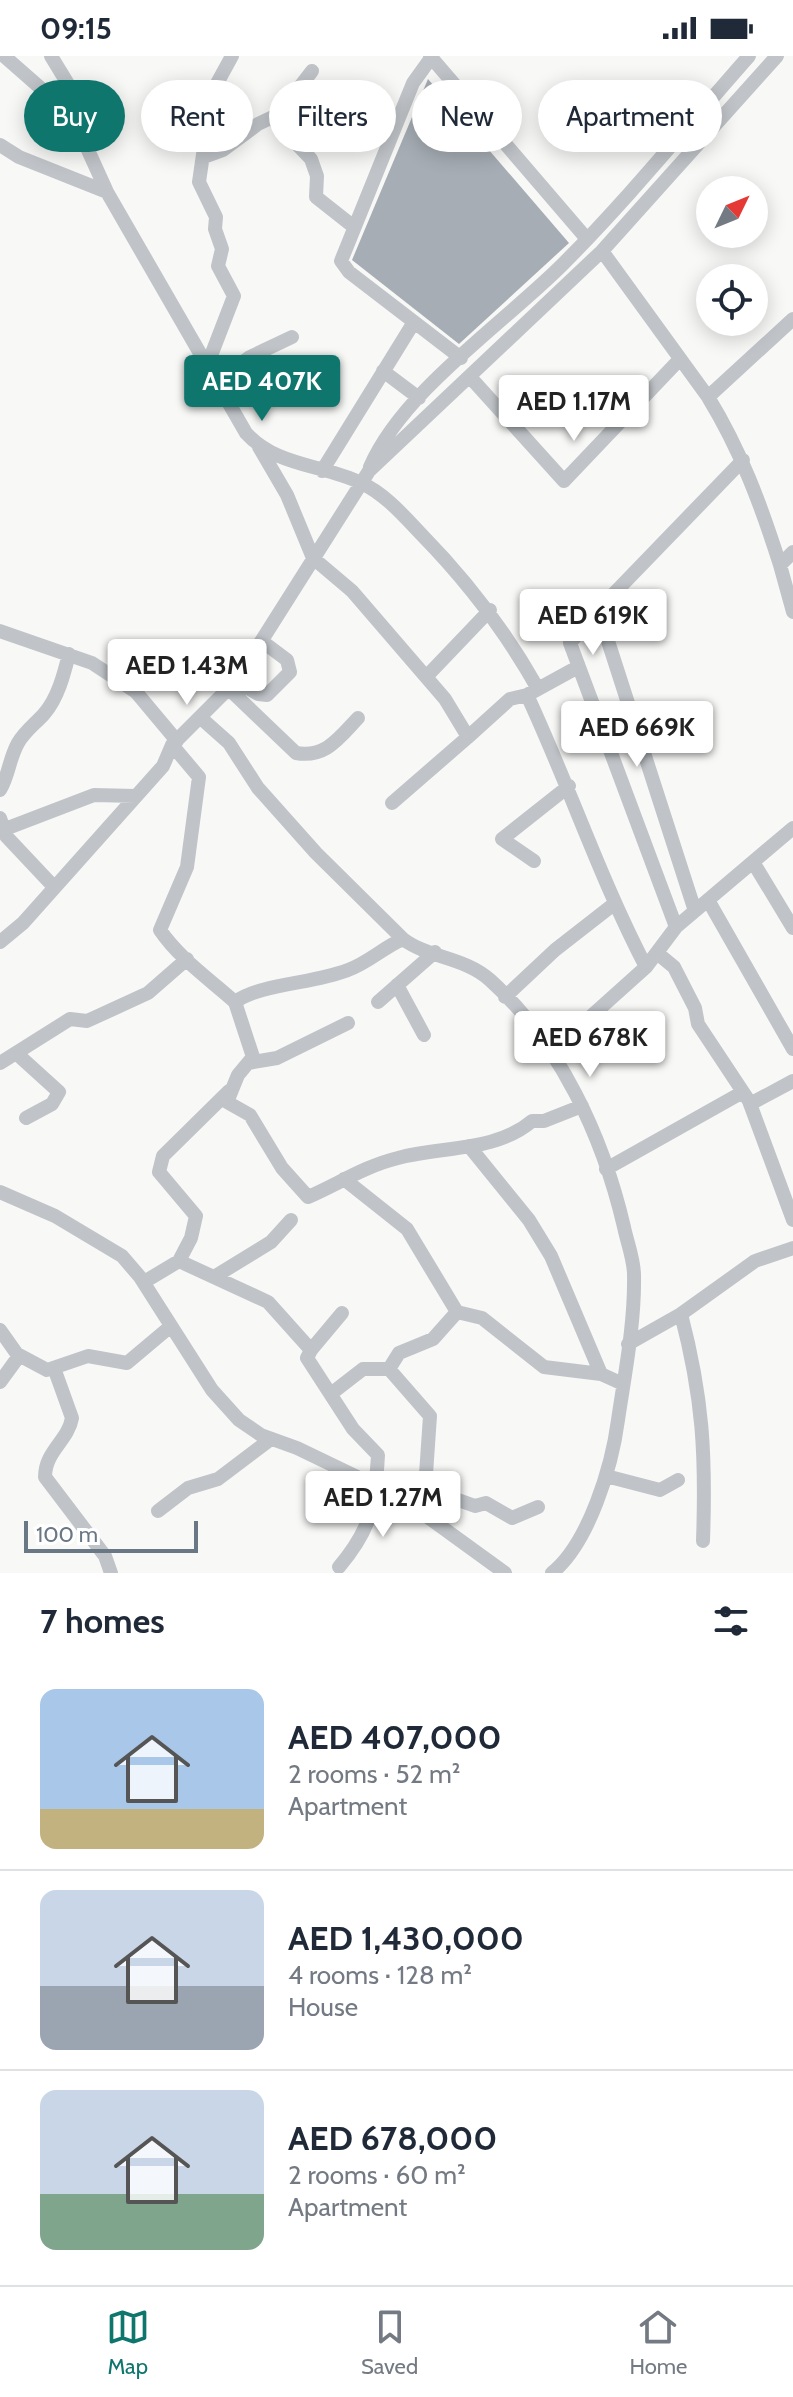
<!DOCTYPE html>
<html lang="en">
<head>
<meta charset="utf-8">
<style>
	:root { --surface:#fff; --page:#f2f2f3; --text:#1f2937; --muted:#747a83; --line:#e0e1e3; --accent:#0f766e }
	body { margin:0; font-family:Cabin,sans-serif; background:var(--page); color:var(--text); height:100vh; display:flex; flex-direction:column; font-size:30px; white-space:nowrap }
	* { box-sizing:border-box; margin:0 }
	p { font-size:26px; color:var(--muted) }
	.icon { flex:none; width:44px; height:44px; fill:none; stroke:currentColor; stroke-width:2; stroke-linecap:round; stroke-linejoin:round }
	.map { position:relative; height:1517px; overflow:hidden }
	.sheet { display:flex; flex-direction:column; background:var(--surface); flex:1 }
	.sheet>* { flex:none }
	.top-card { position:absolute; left:24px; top:24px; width:746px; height:72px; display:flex; gap:16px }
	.needle { width:52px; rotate:47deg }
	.fabs { position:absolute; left:696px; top:120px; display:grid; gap:16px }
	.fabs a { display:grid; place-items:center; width:72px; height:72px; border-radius:50%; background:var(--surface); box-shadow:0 4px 20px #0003; font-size:40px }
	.scale { position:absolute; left:24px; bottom:20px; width:174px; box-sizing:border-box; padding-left:8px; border:4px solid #6a7785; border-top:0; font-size:22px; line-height:28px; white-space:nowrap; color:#6a7785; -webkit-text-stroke:6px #fff; paint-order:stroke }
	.price { position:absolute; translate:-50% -68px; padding:0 18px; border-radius:8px; background:#fff; color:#222; font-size:26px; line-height:52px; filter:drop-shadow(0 2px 4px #0008) }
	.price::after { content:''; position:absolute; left:50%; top:48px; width:24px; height:18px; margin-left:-12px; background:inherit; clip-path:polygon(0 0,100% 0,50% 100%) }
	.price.current { background:var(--accent); color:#fff }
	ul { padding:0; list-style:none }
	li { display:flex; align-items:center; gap:24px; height:200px; padding:0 40px }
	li+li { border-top:2px solid var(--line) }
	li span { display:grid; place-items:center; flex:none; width:224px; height:160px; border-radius:16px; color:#555 }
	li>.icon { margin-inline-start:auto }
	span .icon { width:96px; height:96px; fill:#fffc; stroke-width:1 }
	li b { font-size:34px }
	h2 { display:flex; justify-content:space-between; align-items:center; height:96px; padding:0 40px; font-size:34px }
	.chip { padding:0 28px; border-radius:36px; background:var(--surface); box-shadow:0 4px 20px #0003; font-size:28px; line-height:72px }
	.chip.current { background:var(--accent); color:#fff }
	.status { display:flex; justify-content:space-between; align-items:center; height:56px; padding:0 40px; background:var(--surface); direction:ltr }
	.status svg { height:22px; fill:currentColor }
	.tabs { display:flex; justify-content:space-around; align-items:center; height:112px; border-top:2px solid var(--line); background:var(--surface); font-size:22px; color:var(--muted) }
	.tabs a { display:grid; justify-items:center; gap:4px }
	.tabs .current { color:var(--accent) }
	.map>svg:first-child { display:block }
	.building { fill:#a6adb4 }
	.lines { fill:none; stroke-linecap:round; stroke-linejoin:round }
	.minor { stroke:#c0c4c8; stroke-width:14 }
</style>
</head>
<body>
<div class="status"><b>09:15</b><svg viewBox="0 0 49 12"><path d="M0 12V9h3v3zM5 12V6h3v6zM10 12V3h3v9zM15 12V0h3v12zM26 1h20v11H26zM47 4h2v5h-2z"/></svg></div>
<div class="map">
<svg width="793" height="1517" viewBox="0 0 793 1517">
	<rect width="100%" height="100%" fill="#f8f9f7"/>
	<!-- building -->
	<path class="building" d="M428,23L569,187L459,288L352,204Z"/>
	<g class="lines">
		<!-- minor -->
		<path class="minor" d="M4,0L61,50L78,72L107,136
			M51,0L68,28L77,68
			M430,0L587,183
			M431,2L413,27L341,205L349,216L461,302
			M272,62L311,103L317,120L316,141L354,171
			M0,89L19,101L107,136L246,377C277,411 322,408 361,427C384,437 404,460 421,478C468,526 505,574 538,633
			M204,101L223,94L258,68L279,58L312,15
			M602,195L708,341L793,263
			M207,310L234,240L218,210L222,193L215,173L216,161L199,126L206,78L203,53L232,0
			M383,315L419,342
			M470,321L564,425L680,303
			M216,326L250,301L292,281
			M708,341C741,395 761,449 780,509
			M259,391L287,439L313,502L352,535L445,643L468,681L510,643L527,639
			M370,411C402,336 504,267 562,209C628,143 687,70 749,0
			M322,415L414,266
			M793,496L780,509L793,556
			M598,554L570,587L676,871
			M0,575L92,607L136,636L177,685
			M578,611L527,639C569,729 600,823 646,911
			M426,621L490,554
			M236,625L258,638L267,639L290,616L287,604L263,586
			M229,633L296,697C326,702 339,682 358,662
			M202,663L229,687L258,732L316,797L403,883C428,902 465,901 490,924C560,987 603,1081 624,1171C627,1186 634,1203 634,1219C635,1266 625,1317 618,1364C612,1410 589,1487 552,1517
			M172,689L199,721L187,811L160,874C179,902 208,922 235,946
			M0,734C9,719 9,703 18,687C25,675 35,668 44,658C58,642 64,618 69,598
			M392,747L468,681
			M0,762L6,780L54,831
			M0,775L94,739L136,740
			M534,805L502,783L569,730
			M753,806L793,872
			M708,844L793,993
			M695,855L598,554L743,404
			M403,883C384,891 368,907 348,914C313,928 262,927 235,946L253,1001L238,1019L227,1046L250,1059L282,1112L308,1141C338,1128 365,1110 398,1102C442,1090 496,1096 532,1065H544L582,1050
			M0,886L23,867L163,710L172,689L236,625L369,415L602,195L777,0
			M657,897L674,911L695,952L698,968L749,1045L793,1164
			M397,929L424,979
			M505,941L555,894L614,848
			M378,946L435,896
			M16,997L59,1036L52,1048L26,1062
			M549,998L646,911L676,871L793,772
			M0,1007L70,963L87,965L148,937L187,903
			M248,1007L277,1002L348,967
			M750,1048L793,1025
			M469,1090L529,1164L551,1200L601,1318L623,1328
			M606,1113L743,1036
			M344,1123L407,1173L457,1256L482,1262L544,1311L601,1318
			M0,1136L55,1160L122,1200L140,1221L212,1334L239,1364L261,1379L297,1392L403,1443L505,1517
			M179,1205L191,1182L196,1160L159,1116L163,1100L229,1035
			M214,1221L271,1186L291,1164
			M144,1226L179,1205L268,1246L311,1294L307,1302L353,1373L378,1399C375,1449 372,1472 339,1511
			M681,1258C703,1342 706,1399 703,1485
			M0,1274L17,1298L47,1314L88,1300L127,1307L171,1270
			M628,1288L681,1258L755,1205L793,1192
			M311,1294L342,1257
			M54,1312L72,1362C68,1385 45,1395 45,1421L105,1500L111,1517
			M389,1313L399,1297L433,1283L457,1256
			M0,1326L19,1300
			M332,1337L363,1313H389L430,1360L426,1418L408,1447
			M606,1420L660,1434L678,1424
			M419,1430L475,1450L486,1447L512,1462L538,1451
			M158,1455L188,1432L218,1423L271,1383"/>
	</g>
</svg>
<div class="fabs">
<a><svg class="needle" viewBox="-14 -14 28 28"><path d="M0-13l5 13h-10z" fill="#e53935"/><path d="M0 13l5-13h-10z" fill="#747a83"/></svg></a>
<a><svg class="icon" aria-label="locate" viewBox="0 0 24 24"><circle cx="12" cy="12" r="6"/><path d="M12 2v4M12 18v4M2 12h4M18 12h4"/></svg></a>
</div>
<div class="scale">100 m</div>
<b class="price current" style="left:262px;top:367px">AED 407K</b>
<b class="price" style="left:574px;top:387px">AED 1.17M</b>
<b class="price" style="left:593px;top:601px">AED 619K</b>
<b class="price" style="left:187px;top:651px">AED 1.43M</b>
<b class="price" style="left:637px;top:713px">AED 669K</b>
<b class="price" style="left:590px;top:1023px">AED 678K</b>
<b class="price" style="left:383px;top:1483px">AED 1.27M</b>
<div class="top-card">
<a class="chip current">Buy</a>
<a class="chip">Rent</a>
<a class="chip">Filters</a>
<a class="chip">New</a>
<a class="chip">Apartment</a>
</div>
</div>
<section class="sheet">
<h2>7 homes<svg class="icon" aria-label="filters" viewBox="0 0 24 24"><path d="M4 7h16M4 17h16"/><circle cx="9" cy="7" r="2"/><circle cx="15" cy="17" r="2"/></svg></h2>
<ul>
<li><span style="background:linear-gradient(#a9c7e8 75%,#c2b280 0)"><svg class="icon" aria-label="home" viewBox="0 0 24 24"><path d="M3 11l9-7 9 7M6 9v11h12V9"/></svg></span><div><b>AED 407,000</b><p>2 rooms · 52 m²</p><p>Apartment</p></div></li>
<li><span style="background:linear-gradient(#c9d6e8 60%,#9aa5b1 0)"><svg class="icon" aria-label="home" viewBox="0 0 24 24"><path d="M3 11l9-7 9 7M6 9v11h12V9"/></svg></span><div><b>AED 1,430,000</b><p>4 rooms · 128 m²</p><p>House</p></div></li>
<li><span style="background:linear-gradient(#c9d6e8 65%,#7fa58c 0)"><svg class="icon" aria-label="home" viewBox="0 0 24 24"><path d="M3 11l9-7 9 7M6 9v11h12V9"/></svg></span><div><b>AED 678,000</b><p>2 rooms · 60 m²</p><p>Apartment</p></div></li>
</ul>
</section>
<nav class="tabs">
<a class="current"><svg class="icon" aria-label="map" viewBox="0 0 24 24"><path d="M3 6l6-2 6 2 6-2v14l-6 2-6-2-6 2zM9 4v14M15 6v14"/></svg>Map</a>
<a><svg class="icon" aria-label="saved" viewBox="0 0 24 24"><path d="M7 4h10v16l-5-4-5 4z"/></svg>Saved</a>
<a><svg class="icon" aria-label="home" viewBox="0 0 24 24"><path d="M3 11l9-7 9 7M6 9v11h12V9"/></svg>Home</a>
</nav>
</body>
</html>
